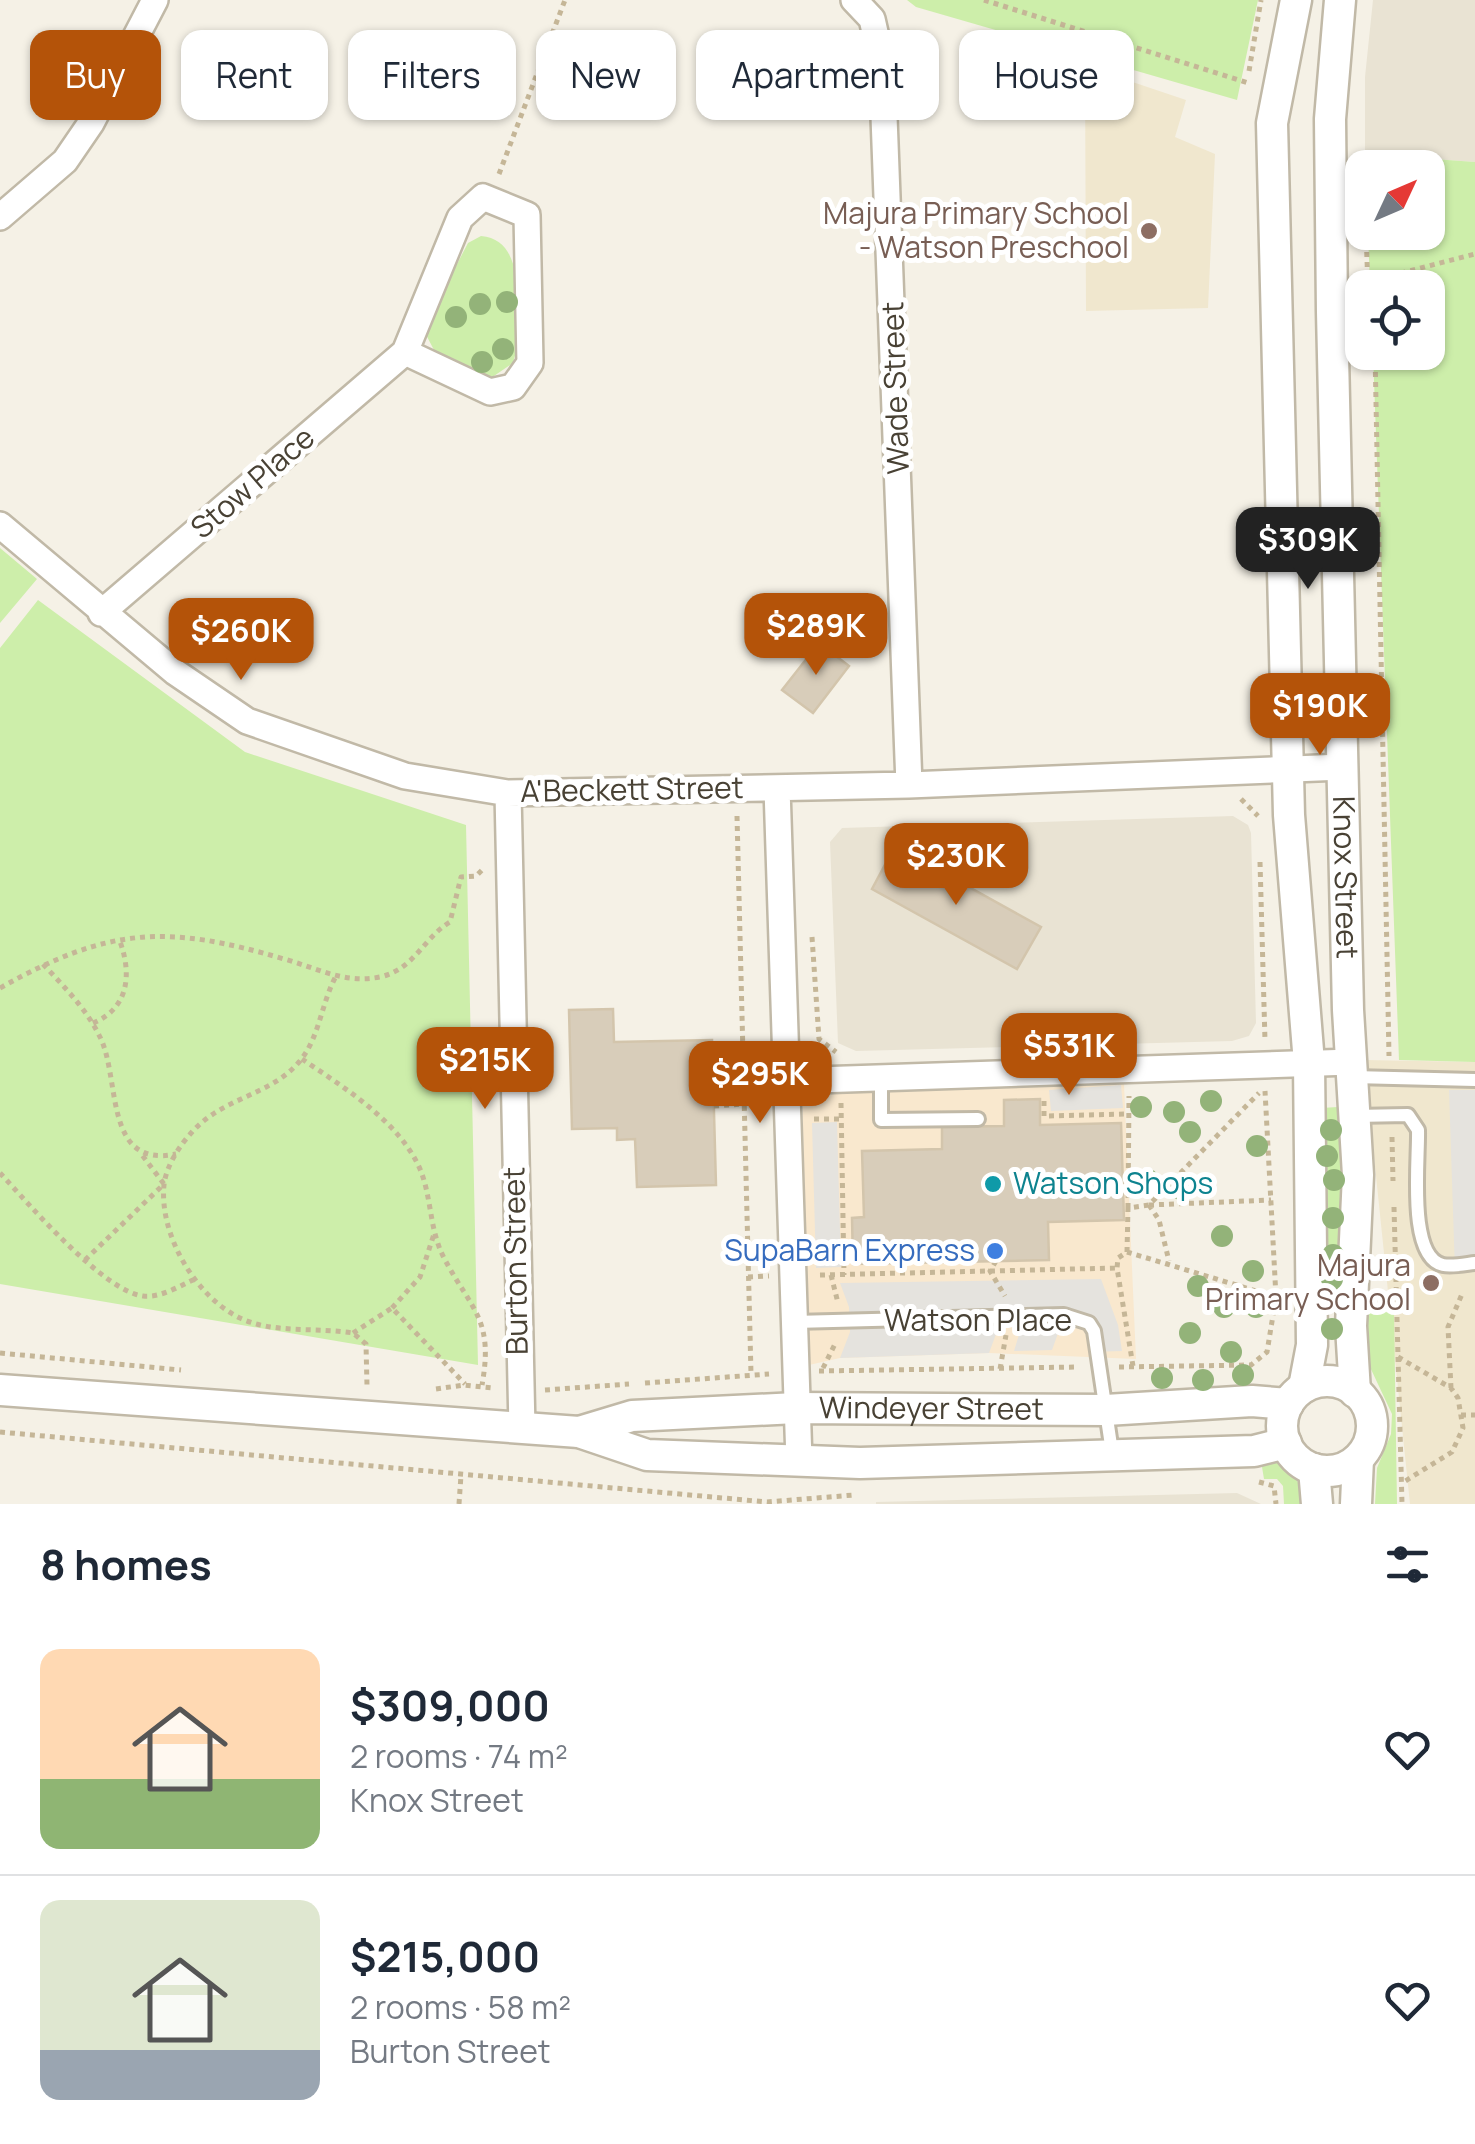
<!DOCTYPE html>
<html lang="en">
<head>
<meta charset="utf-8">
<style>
	:root { --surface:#fff; --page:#f6f6f7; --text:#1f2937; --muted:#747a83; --line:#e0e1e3; --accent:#b45309 }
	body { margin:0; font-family:Manrope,sans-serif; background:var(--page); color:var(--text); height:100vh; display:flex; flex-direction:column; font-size:38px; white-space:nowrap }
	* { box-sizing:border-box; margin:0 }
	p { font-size:32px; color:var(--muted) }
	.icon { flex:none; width:55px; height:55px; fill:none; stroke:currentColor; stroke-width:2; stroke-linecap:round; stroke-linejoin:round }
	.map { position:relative; height:1504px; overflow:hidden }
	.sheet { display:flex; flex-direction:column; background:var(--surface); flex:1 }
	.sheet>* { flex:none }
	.top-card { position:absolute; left:30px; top:30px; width:1415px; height:90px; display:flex; gap:20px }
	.needle { width:65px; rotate:46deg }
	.buttons { position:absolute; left:1345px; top:150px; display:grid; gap:20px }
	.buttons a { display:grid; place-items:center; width:100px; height:100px; border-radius:20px; background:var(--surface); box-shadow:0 2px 8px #0004; font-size:50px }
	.price { position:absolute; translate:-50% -85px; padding:0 22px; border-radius:20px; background:var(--accent); color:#fff; font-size:32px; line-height:65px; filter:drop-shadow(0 2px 5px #0008) }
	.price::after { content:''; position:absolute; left:50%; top:60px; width:30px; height:22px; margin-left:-15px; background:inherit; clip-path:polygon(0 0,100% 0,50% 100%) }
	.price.current { background:#222; color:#fff }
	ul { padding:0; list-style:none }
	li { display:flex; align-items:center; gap:30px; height:250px; padding:0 40px }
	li+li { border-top:2px solid var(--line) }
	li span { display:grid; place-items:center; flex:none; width:280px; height:200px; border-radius:20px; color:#555 }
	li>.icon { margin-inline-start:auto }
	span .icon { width:120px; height:120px; fill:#fffc; stroke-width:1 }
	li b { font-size:42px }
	h2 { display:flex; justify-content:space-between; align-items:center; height:120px; padding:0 40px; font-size:42px }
	.pill { padding:0 35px; border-radius:20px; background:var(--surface); box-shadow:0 2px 8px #0004; font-size:35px; line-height:90px }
	.pill.current { background:var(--accent); color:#fff }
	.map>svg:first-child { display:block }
	.residential { fill:#e9e3d3 }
	.commercial { fill:#f9e8ce }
	.education { fill:#f0e7ce }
	.green { fill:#cdeeaa }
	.parking { fill:#e5e3de }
	.building { fill:#d8cdba; stroke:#d3c5ac; stroke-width:2.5 }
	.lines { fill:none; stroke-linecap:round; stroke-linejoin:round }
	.service-casing { stroke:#c1b9a7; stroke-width:18 }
	.minor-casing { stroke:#c1b9a7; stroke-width:30 }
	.tertiary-casing { stroke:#c1b9a7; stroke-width:35 }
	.path { stroke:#c5b697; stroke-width:5; stroke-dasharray:5 5; stroke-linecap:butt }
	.service { stroke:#fff; stroke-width:12 }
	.minor { stroke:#fff; stroke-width:25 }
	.tertiary { stroke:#fff; stroke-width:30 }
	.tree { fill:#93b379 }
	.education-dot { fill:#8d6e63; stroke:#fff; stroke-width:4 }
	.culture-dot { fill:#0f9aa8; stroke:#fff; stroke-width:4 }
	.shop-dot { fill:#3f7fe0; stroke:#fff; stroke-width:4 }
	.labels { text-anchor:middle; stroke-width:10; stroke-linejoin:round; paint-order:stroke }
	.education-label { font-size:30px; fill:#785e54; stroke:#fff; text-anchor:end }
	.street-label { font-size:30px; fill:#484134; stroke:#fff }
	.culture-label { font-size:30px; fill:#0d838f; stroke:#fff; text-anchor:start }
	.shop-label { font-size:30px; fill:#366cbe; stroke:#fff; text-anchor:end }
</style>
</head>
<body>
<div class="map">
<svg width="1475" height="1504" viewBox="0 0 1475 1504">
	<rect width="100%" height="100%" fill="#f5f1e6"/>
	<!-- residential -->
	<path class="residential" d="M1373,0H1475V162L1365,154V77Z
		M1233,816L1248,825L1251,833L1256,1023L1249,1036L1232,1041L856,1051L838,1043L830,842L842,828Z
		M1237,1493L1261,1504H876V1502Z"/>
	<!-- commercial -->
	<path class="commercial" d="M1124,1084L1136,1359L989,1353L840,1358L809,1365L802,1090Z"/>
	<!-- education -->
	<path class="education" d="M1085,66L1186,100L1175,137L1215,154L1208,308L1086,311Z
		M1364,1060L1475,1062V1504H1410Z"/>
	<!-- green -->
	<path class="green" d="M907,0H1258L1237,100L916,7Z
		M1365,154L1475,162V1062L1399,1060L1373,353L1428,352V288L1370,287L1368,233L1428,232V168L1366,167Z
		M481,236C530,240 515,316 516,352L513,363L491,378L434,350L423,329L468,243Z
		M0,548L37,579L0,623Z
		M38,600L245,752L466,825L478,1365L0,1284V648Z
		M1338,1107L1342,1114L1348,1260L1343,1284L1325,1286L1321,1108Z
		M1394,1312L1397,1504H1375L1377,1468L1391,1434L1392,1414L1369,1365L1360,1313Z
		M1271,1458L1294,1474L1308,1504H1284L1283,1486L1277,1479H1264L1261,1461Z"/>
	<!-- parking -->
	<path class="parking" d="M1121,1085L1123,1108L1051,1111L1049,1090Z
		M1449,1090H1475V1271L1455,1272Z
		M837,1122L841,1267L816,1268L812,1123Z
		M1101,1279L1118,1325L1122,1351L1090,1352V1338L1083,1327L1072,1323L1061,1325L1052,1350L1014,1351L1021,1328L999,1326L989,1353L840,1358L850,1332L849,1307L840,1283Z"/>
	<!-- building -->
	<path class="building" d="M819,643L849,666L813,713L782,690Z
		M895,846L1041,927L1017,969L872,889Z
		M613,1009L614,1042L712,1040L716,1185L637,1187L635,1139L617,1140V1128L572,1129L569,1010Z
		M1040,1099V1125L1121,1123L1124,1220L1048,1222L1049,1260L853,1264L852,1218L864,1217L862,1151L942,1149V1127L1004,1126V1100Z"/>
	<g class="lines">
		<defs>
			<path id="service" d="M1353,1077L1475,1080
				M881,1078V1120L978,1119
				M1354,1116L1408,1115L1418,1130C1419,1160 1407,1257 1443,1265C1452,1267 1466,1264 1475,1263
				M794,1322L1064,1315L1089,1323L1094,1331L1112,1452"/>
			<path id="minor" d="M854,0L872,19L882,63L909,785
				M0,217L65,161L91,123L155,0
				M0,525L175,672L247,721L405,776L508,793L909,785L1342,767
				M101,613L405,352L460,218L483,197L527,215L530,363L513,387L490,392L405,352
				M777,788L799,1461
				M508,793L522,1429
				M787,1081L1351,1062"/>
			<g id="tertiary">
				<path d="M1296,0L1272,123L1289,815L1309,1063L1312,1345L1304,1387"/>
				<path id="s1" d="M1340,0L1330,119L1332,312L1348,1010L1358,1175L1351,1326L1355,1392"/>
				<circle cx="1327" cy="1426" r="45"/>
				<path d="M0,1390L579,1432L647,1455L860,1463L1254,1451L1286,1443"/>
				<path id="s2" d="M579,1432L632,1416L796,1408L1106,1410L1252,1401L1288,1404"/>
				<path d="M1314,1469L1317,1504"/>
				<path d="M1356,1504L1358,1459"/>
			</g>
		</defs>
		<!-- service casing -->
		<use href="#service" class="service-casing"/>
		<!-- minor casing -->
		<use href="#minor" class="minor-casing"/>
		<!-- tertiary casing -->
		<use href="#tertiary" class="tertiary-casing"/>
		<!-- path -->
		<path class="path" d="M984,0L1248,83
			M1249,71L1261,0
			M499,174L565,0
			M1366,232L1368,288
			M1362,283L1475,254
			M1375,352L1389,1056
			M1241,799L1258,816
			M737,816L751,1374
			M1260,862L1265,1041
			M812,937L819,1039L836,1052
			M43,964C64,987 86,1008 100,1037C121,1079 103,1169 176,1154
			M335,978C321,1005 319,1039 299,1062C270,1096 223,1097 192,1132C180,1145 166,1166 164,1185C159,1235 196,1297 240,1318C273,1334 318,1327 353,1333L366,1344L367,1386
			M0,988C109,927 166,924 284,959C317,968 344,984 380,977C415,969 423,938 450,922L461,877L476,876L482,870
			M93,1023C130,1008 132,972 119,939
			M302,1059C343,1087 399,1121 420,1169C432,1198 429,1229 444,1258C472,1311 494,1319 482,1385
			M1044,1101V1116L1129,1114
			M841,1103L844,1275
			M714,1106L744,1104
			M814,1119H841
			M1392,1137L1393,1181
			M0,1173C28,1203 103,1291 143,1296C161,1298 179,1286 195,1279
			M1149,1205L1271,1200
			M1149,1205L1159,1220L1169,1261
			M1394,1207L1402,1504
			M1128,1208L1129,1096
			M1127,1252L1128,1208L1149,1205L1259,1093
			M85,1260L164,1184L142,1155
			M996,1261L990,1271L1005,1296
			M820,1275L1117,1268
			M831,1275L838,1303
			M748,1277L769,1276
			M392,1308L420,1277L434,1234
			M353,1333L392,1308L465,1384
			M0,1353L181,1370
			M1398,1357L1451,1388L1458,1398L1463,1428L1452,1452L1402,1483
			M1133,1366L1117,1268L1118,1258L1127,1252L1276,1297
			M1119,1367L1251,1365L1267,1352L1276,1297L1265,1091
			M823,1368L836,1342
			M1000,1369L1006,1335
			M819,1371L1078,1367
			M645,1383L769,1374
			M1451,1388L1448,1327L1462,1294
			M436,1389L464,1385L494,1388
			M545,1390L629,1384
			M1461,1415H1475
			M0,1432L767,1502L854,1495
			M1259,1482L1274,1486L1276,1504
			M459,1504L461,1475"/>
		<!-- service -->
		<use href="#service" class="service"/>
		<!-- minor -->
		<use href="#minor" class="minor"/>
		<!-- tertiary -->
		<use href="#tertiary" class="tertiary"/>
	</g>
	<!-- trees -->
	<g class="tree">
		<circle cx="507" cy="302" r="11"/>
		<circle cx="480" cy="304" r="11"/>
		<circle cx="456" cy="317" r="11"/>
		<circle cx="503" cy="349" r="11"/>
		<circle cx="482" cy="362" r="11"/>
		<circle cx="1211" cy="1101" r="11"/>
		<circle cx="1141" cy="1107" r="11"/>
		<circle cx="1174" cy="1112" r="11"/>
		<circle cx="1331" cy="1130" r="11"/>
		<circle cx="1190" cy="1132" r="11"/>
		<circle cx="1257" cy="1146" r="11"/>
		<circle cx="1327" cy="1156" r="11"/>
		<circle cx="1148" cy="1180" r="11"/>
		<circle cx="1334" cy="1180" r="11"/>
		<circle cx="1181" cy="1189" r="11"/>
		<circle cx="1333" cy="1218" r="11"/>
		<circle cx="1222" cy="1236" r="11"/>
		<circle cx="1333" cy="1255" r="11"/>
		<circle cx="1253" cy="1271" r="11"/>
		<circle cx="1332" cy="1279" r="11"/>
		<circle cx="1198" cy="1286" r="11"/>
		<circle cx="1224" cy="1307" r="11"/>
		<circle cx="1256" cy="1307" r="11"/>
		<circle cx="1332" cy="1329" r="11"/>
		<circle cx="1190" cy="1333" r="11"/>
		<circle cx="1231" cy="1352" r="11"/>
		<circle cx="1243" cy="1375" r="11"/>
		<circle cx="1162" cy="1378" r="11"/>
		<circle cx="1203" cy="1380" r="11"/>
	</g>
	<!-- markers -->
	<g class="education-dot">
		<circle cx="1149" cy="231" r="10"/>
		<circle cx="1431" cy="1283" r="10"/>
	</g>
	<circle class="culture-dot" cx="993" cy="1184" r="10"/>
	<circle class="shop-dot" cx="995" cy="1251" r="10"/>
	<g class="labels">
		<!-- education labels -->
		<g class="education-label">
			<text x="1129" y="224">Majura Primary School<tspan x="1129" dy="34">- Watson Preschool</tspan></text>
			<text x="1411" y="1276">Majura<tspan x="1411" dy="34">Primary School</tspan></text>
		</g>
		<!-- street labels -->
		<g class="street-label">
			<text transform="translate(896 388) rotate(-92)" y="10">Wade Street</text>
			<text transform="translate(253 483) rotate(-41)" y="10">Stow Place</text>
			<text transform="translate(632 790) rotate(-1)" y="10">A'Beckett Street</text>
			<text dy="10" stroke="none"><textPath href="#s1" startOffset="878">Knox Street</textPath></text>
			<text transform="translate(516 1261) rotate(-91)" y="10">Burton Street</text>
			<text x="978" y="1331">Watson Place</text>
			<text dy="10" stroke="none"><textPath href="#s2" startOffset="355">Windeyer Street</textPath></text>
		</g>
		<!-- culture labels -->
		<g class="culture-label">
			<text x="1013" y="1194">Watson Shops</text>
		</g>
		<!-- shop labels -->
		<g class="shop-label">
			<text x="975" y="1261">SupaBarn Express</text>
		</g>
	</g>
</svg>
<div class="buttons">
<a><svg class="needle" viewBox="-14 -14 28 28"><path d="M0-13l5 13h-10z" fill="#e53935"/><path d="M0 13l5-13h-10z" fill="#747a83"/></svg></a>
<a><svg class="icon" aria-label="locate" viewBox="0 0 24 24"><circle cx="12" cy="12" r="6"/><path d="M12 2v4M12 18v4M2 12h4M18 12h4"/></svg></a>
</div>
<b class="price current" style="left:1308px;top:592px">$309K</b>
<b class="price" style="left:816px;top:678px">$289K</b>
<b class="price" style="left:241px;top:683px">$260K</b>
<b class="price" style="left:1320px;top:758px">$190K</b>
<b class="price" style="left:956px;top:908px">$230K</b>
<b class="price" style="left:1069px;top:1098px">$531K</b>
<b class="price" style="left:485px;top:1112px">$215K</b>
<b class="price" style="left:760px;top:1126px">$295K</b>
<div class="top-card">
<a class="pill current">Buy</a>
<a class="pill">Rent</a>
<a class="pill">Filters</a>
<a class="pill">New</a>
<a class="pill">Apartment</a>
<a class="pill">House</a>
</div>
</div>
<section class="sheet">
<h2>8 homes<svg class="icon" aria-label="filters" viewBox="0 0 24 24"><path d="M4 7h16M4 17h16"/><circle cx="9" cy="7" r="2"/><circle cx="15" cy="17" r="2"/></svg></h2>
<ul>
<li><span style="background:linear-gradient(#ffd9b3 65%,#8fb573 0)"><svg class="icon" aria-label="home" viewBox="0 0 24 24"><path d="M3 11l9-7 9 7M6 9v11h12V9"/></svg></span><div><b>$309,000</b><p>2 rooms · 74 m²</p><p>Knox Street</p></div><svg class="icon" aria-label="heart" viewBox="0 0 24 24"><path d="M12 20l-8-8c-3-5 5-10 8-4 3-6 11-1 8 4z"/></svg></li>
<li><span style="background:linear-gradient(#dfe7d0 75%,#9aa5b1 0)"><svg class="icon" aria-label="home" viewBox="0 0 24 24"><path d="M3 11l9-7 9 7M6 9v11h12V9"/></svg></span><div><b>$215,000</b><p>2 rooms · 58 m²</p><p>Burton Street</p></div><svg class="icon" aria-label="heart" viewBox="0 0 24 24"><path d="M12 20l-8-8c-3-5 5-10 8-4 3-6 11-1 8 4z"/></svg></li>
</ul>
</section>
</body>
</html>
